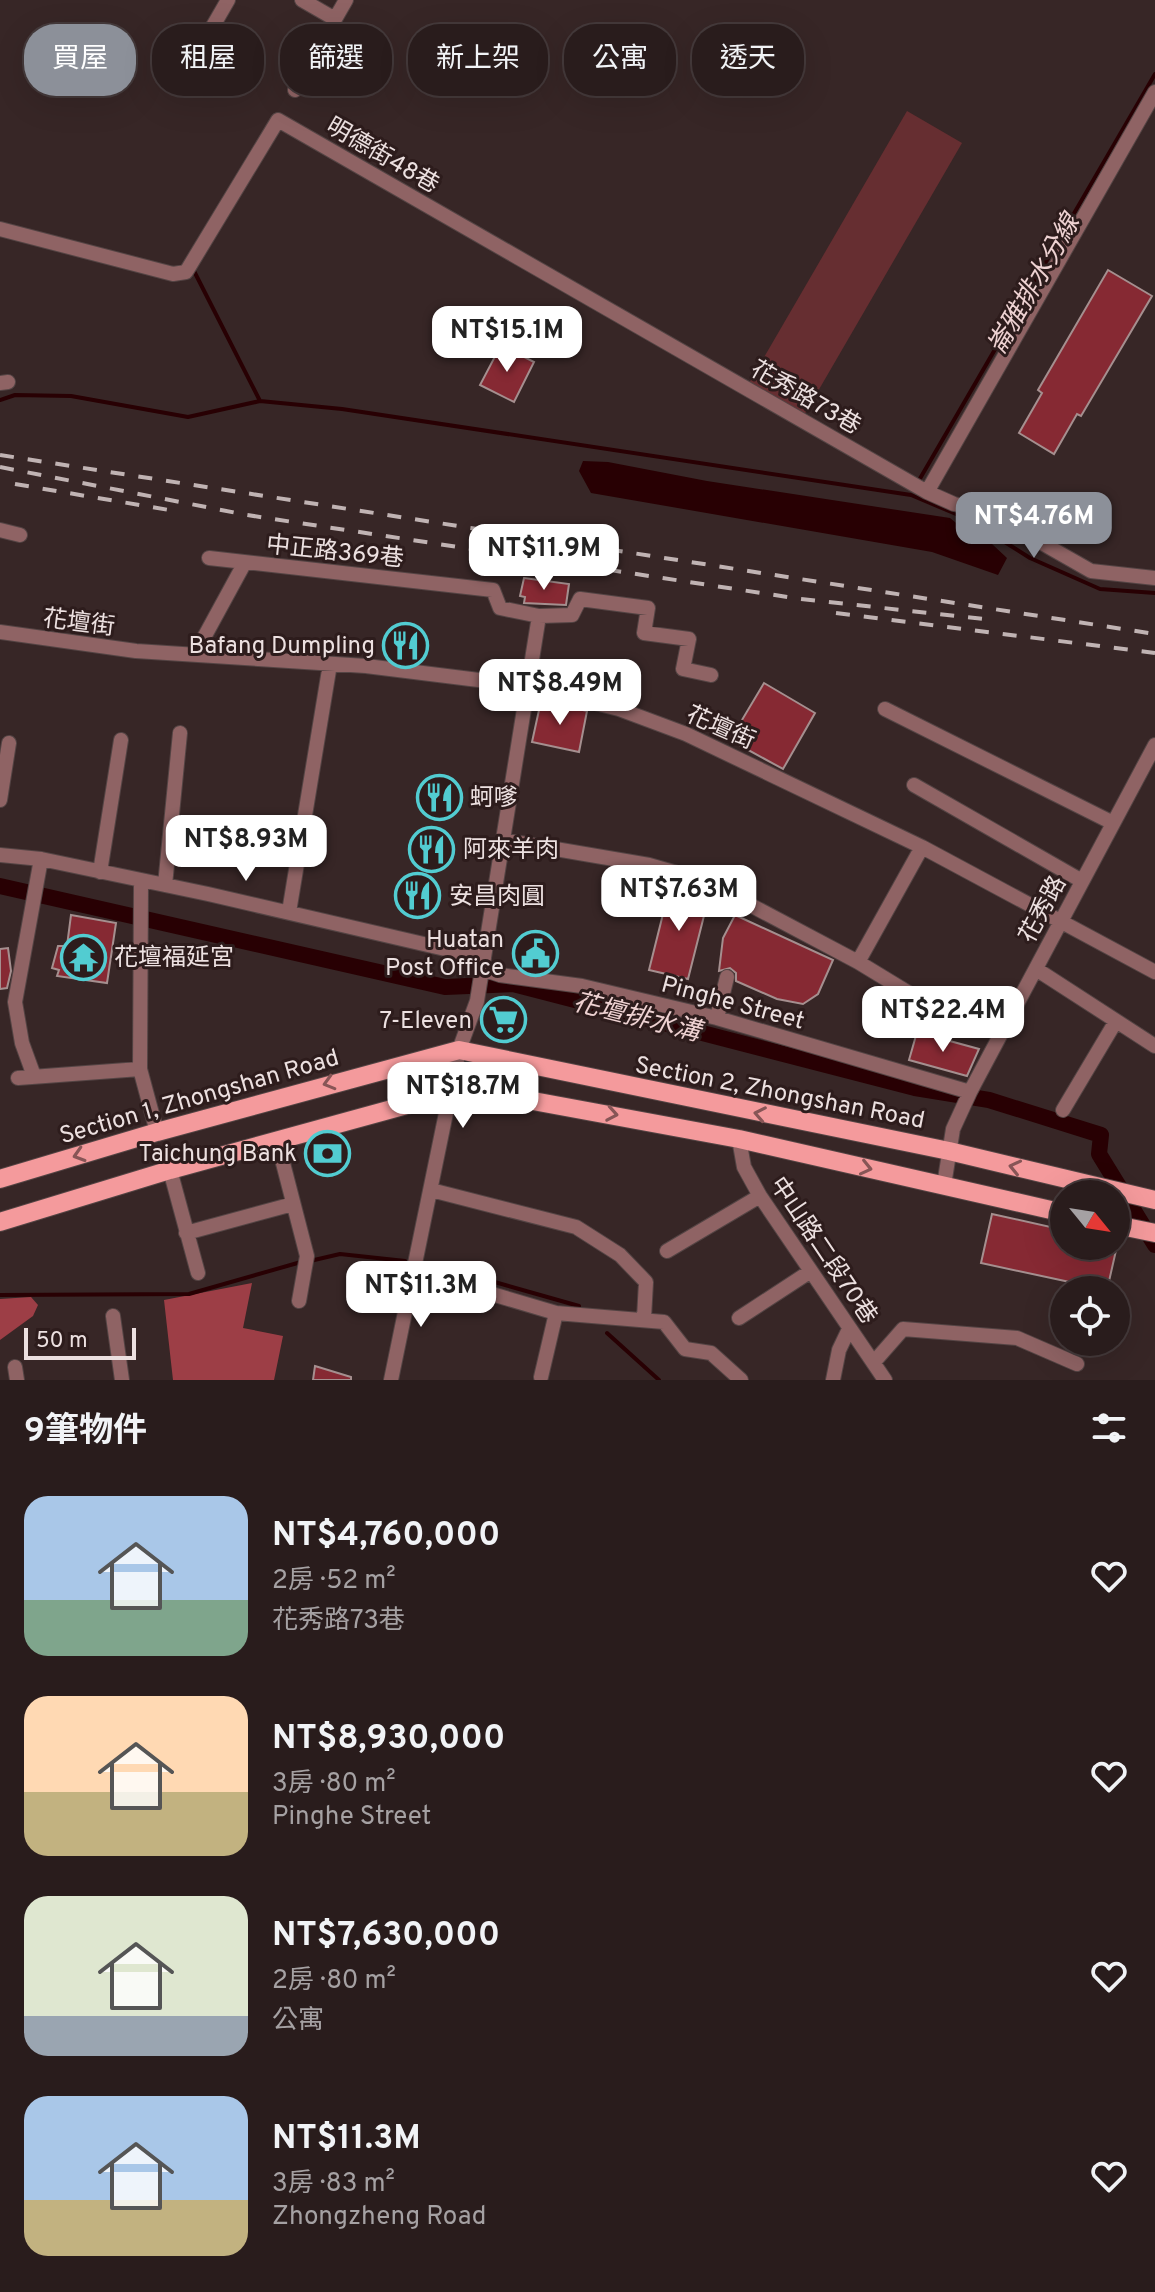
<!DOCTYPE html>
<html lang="zh-TW">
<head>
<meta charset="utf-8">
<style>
	:root { --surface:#291c1c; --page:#352929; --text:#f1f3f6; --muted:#a5a1a3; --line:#453a3b; --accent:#8c9099 }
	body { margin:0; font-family:Overpass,"Noto Sans TC",sans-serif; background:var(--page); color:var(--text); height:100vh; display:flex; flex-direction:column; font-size:30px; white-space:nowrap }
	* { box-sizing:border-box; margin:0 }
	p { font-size:26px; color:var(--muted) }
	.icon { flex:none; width:44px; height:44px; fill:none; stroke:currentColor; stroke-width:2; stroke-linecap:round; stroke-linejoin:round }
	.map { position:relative; height:1380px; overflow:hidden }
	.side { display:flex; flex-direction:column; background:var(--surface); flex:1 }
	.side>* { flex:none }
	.top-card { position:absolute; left:24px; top:24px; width:1108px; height:72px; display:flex; gap:16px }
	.needle { width:52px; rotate:120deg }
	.controls { position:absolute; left:1050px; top:1180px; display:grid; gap:16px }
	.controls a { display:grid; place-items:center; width:80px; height:80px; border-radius:50%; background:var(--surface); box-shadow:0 8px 32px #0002,0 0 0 2px var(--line); font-size:40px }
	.scale { position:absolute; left:24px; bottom:20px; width:112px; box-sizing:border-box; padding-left:8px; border:4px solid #ece0e0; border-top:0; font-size:22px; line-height:28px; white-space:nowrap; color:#ece0e0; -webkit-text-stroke:6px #2d1c1c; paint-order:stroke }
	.price { position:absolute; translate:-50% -68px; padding:0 18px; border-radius:16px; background:#fff; color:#222; font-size:26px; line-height:52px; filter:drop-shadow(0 2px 4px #0008) }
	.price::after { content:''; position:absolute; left:50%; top:48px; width:24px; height:18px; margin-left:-12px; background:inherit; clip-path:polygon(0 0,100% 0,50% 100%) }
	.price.current { background:var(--accent); color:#fff }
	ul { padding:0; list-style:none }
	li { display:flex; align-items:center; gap:24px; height:200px; padding:0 24px }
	li span { display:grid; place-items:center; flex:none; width:224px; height:160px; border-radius:24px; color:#555 }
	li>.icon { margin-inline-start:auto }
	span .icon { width:96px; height:96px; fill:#fffc; stroke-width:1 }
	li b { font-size:34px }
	h2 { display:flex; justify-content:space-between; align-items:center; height:96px; padding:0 24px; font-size:34px }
	.pill { padding:0 28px; border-radius:32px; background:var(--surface); box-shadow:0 8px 32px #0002,0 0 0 2px var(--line); font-size:28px; line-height:72px }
	.pill.current { background:var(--accent); color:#fff }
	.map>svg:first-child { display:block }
	.green { fill:#662e31 }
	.forest { fill:#9d3e46 }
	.water { fill:#280003 }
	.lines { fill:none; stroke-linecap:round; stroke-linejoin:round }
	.stream { stroke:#280003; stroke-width:4 }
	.canal { stroke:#280003; stroke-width:16 }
	.building { fill:#862933; stroke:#a58f8f; stroke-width:2 }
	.minor-casing { stroke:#544444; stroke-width:16 }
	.major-casing { stroke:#544444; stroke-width:20 }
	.minor { stroke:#8f6364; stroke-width:14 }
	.major { stroke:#f49a9c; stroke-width:18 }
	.rail { stroke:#c0b3b3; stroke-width:4; stroke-dasharray:14 14; stroke-linecap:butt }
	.oneway { stroke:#875556 }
	.labels { text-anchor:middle; stroke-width:6; stroke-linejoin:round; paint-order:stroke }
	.street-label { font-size:24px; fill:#ece0e0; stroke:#2d1c1c }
	.poi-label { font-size:24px; fill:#ece0e0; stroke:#2d1c1c; text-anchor:end }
	.water-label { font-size:26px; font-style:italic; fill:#eed2d2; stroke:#2d1c1c }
</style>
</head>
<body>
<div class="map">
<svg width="1155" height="1380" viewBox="0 0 1155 1380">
	<rect width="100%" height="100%" fill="#372626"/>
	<!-- green -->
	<path class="green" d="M907,111L962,143L803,417L748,385Z"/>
	<!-- forest -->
	<path class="forest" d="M252,1283L243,1328L283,1336L274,1380H173L164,1300Z
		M31,1297L38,1305L33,1316L0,1340V1299Z"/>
	<!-- water -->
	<path class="water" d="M583,461L608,462L707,481L950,518L961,527L977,530L1007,558L998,575L932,552L591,493L579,471Z"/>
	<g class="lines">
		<!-- stream -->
		<path class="stream" d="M194,271L260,401L342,409L911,495L968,519L1030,558L1100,589L1155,593
			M0,400L15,395L71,396L188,417L260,401
			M918,482L1155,74
			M310,1261L340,1254L405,1261
			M431,1264L579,1306
			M0,1295L189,1294L301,1262
			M607,1333L659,1380"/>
		<!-- canal -->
		<path class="canal" d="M0,886L445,987L513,984L915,1088L989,1100L1101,1135L1099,1154L1155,1245"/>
	</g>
	<!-- building -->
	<path class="building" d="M1108,270L1152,296L1081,416L1077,414L1054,454L1019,433L1042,393L1038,390Z
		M501,345L534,362L514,402L480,385Z
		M524,578L569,584L566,605L524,603L525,597L520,596Z
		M764,683L815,713L783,769L730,740Z
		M550,702L587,711L579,752L532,742L539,710Z
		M670,886L709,896L688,979L649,970Z
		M71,915L116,923L107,983L57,976L59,970L52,968L58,946H67Z
		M735,915L833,960L818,994L803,1004L777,999L736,981V973L730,968L719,971L723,938Z
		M8,948L11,971L7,988L0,989V949Z
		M917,1032L979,1049L967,1076L909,1060Z
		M992,1214L1064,1230V1246H1117L1107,1290L981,1263Z
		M315,1366L351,1377V1380H313Z"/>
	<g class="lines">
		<defs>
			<path id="minor" d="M302,0L335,19L346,0
				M213,26L228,0
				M295,90L335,19
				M0,229L173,274L186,272L278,120L927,492L954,504L984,510L1091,571L1155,578
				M0,383L8,382
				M927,492L1155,92
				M0,530L20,535
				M209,558L493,590L500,608L539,616L572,615L580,599L648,608L644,633L689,639L683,669L711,675
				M0,632L136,651L366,666L527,686L619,709L686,734L922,847L1155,972
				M195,654L244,564
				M885,709L1113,823
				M914,785L1082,881
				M0,800L9,743
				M503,840L649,865L705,881L858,962L922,1001
				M0,855L41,859L208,894L484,958
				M100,872L121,740
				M141,883L140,1069L157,1132
				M165,885L180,733
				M289,912L330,664
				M858,962L922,847
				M482,969L500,975L582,986L717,1018L970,1092
				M1036,969L1155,1046
				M717,1018L727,977
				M34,1076L22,1043L15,1002L41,859
				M18,1078L140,1069
				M1063,1110L1116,1021
				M739,1139L744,1167L760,1196L885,1380
				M277,1140L307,1256L299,1301
				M170,1170L198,1273
				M944,1185L953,1129L970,1092L1155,745
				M431,1190L576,1227L620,1255L646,1282L644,1318
				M186,1233L293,1204
				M667,1251L760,1196
				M414,1271L556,1313L664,1322L685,1349L711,1353L741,1380
				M113,1316L122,1380
				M739,1318L811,1271
				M874,1362L903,1329L1017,1338L1077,1364
				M15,1367L17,1380
				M541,1377L556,1313
				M391,1380L459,1050L477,1001L539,616
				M833,1380L839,1350L849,1329"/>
			<path id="major" d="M0,1179L157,1132L459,1050L949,1151L1155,1200
				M0,1222L170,1170L414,1103L452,1086L739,1139L1064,1213
				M1116,1225L1155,1233"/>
		</defs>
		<!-- minor casing -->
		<use href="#minor" class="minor-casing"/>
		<!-- major casing -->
		<use href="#major" class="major-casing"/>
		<!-- minor -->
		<use href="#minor" class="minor"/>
		<!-- major -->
		<use href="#major" class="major"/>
		<!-- rail -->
		<path class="rail" d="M0,455L1155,634
			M0,467L247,515L801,599L984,619
			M15,484L169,510
			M836,613L1155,653"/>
	</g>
	<!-- one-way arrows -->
	<defs><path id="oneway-chevron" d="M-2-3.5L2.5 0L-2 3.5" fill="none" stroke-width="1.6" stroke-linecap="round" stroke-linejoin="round" transform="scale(2)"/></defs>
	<g class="oneway">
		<use href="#oneway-chevron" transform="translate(329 1083) rotate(164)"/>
		<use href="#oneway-chevron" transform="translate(612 1114) rotate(10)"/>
		<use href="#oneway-chevron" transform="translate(760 1114) rotate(-169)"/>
		<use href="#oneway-chevron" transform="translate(79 1155) rotate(163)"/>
		<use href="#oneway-chevron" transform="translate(1015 1167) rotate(-167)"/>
		<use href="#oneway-chevron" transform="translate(866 1168) rotate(13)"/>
	</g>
	<!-- icons -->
	<defs>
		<symbol id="restaurant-ring" viewBox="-11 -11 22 22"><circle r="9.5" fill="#2d1c1c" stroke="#52ccd1" stroke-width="1.5"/><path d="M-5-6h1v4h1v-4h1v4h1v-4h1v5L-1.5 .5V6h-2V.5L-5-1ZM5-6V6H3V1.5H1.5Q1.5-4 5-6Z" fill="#52ccd1"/></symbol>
		<symbol id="civic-ring" viewBox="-11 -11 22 22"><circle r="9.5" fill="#2d1c1c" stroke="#52ccd1" stroke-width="1.5"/><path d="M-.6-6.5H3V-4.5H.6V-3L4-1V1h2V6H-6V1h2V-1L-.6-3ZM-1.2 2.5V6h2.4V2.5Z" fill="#52ccd1"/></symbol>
		<symbol id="temple-ring" viewBox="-11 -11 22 22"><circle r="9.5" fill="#2d1c1c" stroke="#52ccd1" stroke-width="1.5"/><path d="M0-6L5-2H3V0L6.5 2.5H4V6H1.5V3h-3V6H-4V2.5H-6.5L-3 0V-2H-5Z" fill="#52ccd1"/></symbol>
		<symbol id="supermarket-ring" viewBox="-11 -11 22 22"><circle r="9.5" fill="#2d1c1c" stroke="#52ccd1" stroke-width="1.5"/><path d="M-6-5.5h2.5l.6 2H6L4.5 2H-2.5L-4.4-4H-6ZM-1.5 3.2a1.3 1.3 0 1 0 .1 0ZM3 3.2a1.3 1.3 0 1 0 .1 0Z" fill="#52ccd1"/></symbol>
		<symbol id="bank-ring" viewBox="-11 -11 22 22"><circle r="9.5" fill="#2d1c1c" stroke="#52ccd1" stroke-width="1.5"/><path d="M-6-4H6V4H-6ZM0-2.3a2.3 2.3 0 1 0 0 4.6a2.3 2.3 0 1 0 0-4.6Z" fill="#52ccd1"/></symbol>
	</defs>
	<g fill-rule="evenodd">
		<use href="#restaurant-ring" x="380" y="620" width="51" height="51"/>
		<use href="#restaurant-ring" x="414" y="772" width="51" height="51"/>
		<use href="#restaurant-ring" x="406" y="824" width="51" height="51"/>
		<use href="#restaurant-ring" x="392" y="870" width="51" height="51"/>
		<use href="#civic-ring" x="510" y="928" width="51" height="51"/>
		<use href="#temple-ring" x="58" y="932" width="51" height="51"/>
		<use href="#supermarket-ring" x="478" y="994" width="51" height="51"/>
		<use href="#bank-ring" x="302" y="1128" width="51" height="51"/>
	</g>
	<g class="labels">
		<!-- street labels -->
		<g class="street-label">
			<text transform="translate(383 155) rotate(30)" y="8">明德街48巷</text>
			<text transform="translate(806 397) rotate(30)" y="8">花秀路73巷</text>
			<text transform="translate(335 551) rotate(6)" y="8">中正路369巷</text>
			<text transform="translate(79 622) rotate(7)" y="8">花壇街</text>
			<text transform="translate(721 727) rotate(24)" y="8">花壇街</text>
			<text transform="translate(1042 909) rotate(-62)" y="8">花秀路</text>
			<text transform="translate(733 1002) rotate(15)" y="8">Pinghe Street</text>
			<text transform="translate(780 1092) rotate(11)" y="8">Section 2, Zhongshan Road</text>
			<text transform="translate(199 1096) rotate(-16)" y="8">Section 1, Zhongshan Road</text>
			<text transform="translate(824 1250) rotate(56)" y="8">中山路二段70巷</text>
		</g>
		<!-- poi labels -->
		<g class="poi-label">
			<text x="375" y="653">Bafang Dumpling</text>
			<text x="470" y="805" text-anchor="start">蚵嗲</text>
			<text x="463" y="857" text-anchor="start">阿來羊肉</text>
			<text x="449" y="904" text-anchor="start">安昌肉圓</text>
			<text x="504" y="947">Huatan<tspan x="504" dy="28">Post Office</tspan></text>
			<text x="114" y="965" text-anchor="start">花壇福延宮</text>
			<text x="472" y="1028">7-Eleven</text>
			<text x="297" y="1161">Taichung Bank</text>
		</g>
		<!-- water labels -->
		<g class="water-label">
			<text transform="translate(1033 284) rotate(-60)" y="9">崙雅排水分線</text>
			<text transform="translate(637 1016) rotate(14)" y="9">花壇排水溝</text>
		</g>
	</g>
</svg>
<div class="controls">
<a><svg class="needle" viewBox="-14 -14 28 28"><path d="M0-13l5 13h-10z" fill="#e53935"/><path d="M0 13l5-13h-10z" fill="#a5a1a3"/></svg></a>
<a><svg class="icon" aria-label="locate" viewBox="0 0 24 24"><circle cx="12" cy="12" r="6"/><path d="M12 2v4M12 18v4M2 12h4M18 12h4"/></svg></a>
</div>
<div class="scale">50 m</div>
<b class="price" style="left:507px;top:374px">NT$15.1M</b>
<b class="price current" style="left:1034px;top:560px">NT$4.76M</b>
<b class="price" style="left:544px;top:592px">NT$11.9M</b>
<b class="price" style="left:560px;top:727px">NT$8.49M</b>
<b class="price" style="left:246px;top:883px">NT$8.93M</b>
<b class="price" style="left:679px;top:933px">NT$7.63M</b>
<b class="price" style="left:943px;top:1054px">NT$22.4M</b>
<b class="price" style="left:463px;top:1130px">NT$18.7M</b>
<b class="price" style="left:421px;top:1329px">NT$11.3M</b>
<div class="top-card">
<a class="pill current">買屋</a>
<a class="pill">租屋</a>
<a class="pill">篩選</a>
<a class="pill">新上架</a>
<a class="pill">公寓</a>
<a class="pill">透天</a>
</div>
</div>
<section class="side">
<h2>9筆物件<svg class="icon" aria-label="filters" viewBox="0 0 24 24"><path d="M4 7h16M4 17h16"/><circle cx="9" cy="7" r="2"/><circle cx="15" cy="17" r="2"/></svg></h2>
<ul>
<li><span style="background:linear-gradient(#a9c7e8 65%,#7fa58c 0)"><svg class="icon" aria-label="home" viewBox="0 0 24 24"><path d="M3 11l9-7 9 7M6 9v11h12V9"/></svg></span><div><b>NT$4,760,000</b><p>2房 · 52 m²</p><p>花秀路73巷</p></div><svg class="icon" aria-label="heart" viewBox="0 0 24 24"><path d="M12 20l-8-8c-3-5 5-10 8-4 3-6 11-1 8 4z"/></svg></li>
<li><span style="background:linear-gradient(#ffd9b3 60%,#c2b280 0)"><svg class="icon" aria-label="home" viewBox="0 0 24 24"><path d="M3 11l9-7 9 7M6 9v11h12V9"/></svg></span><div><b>NT$8,930,000</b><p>3房 · 80 m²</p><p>Pinghe Street</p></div><svg class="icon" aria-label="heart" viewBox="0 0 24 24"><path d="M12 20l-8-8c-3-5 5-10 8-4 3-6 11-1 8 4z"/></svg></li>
<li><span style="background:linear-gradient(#dfe7d0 75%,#9aa5b1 0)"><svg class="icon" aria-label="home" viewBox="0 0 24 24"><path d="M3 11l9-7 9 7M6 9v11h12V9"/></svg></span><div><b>NT$7,630,000</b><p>2房 · 80 m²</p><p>公寓</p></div><svg class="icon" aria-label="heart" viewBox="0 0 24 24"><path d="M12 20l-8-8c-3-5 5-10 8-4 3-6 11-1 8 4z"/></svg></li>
<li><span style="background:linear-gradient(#a9c7e8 65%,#c2b280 0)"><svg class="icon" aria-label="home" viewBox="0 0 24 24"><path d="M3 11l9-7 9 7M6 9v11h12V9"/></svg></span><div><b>NT$11.3M</b><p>3房 · 83 m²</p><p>Zhongzheng Road</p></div><svg class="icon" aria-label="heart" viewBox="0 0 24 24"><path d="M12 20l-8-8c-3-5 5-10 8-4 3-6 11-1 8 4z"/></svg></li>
</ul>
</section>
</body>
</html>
